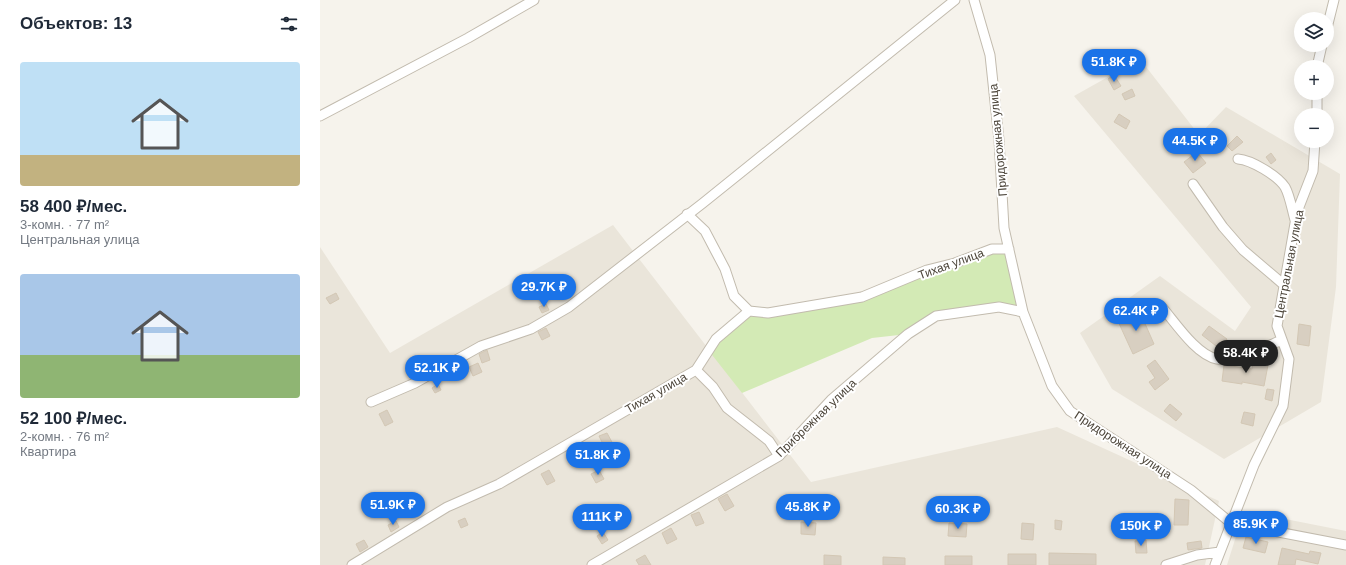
<!DOCTYPE html>
<html lang="ru">
<head>
<meta charset="utf-8">
<style>
	:root { --surface:#fff; --page:#f2f2f3; --text:#1f2937; --muted:#747a83; --accent:#1a73e8 }
	body { margin:0; font-family:Arial,sans-serif; background:var(--page); color:var(--text); height:100vh; display:flex; flex-direction:column; font-size:15px; white-space:nowrap }
	* { box-sizing:border-box; margin:0 }
	p { font-size:13px; color:var(--muted) }
	.icon { flex:none; width:22px; height:22px; fill:none; stroke:currentColor; stroke-width:2; stroke-linecap:round; stroke-linejoin:round }
	.map { position:relative; flex:1; overflow:hidden }
	.details { display:flex; flex-direction:column; background:var(--surface); width:320px }
	.details>* { flex:none }
	.buttons { position:absolute; left:974px; top:12px; display:grid; gap:8px }
	.buttons a { display:grid; place-items:center; width:40px; height:40px; border-radius:50%; background:var(--surface); box-shadow:0 4px 16px #0002; font-size:20px }
	.price { position:absolute; translate:-50% -34px; padding:0 9px; border-radius:14px; background:var(--accent); color:#fff; font-size:13px; line-height:26px; filter:drop-shadow(0 1px 2px #0008) }
	.price::after { content:''; position:absolute; left:50%; top:24px; width:12px; height:9px; margin-left:-6px; background:inherit; clip-path:polygon(0 0,100% 0,50% 100%) }
	.price.current { background:#222; color:#fff }
	ul { padding:0; list-style:none }
	li { display:grid; align-content:center; gap:8px; height:212px; padding:0 20px }
	li span { display:grid; place-items:center; height:124px; border-radius:4px; color:#555 }
	li>.icon { margin-inline-start:auto }
	span .icon { width:72px; height:72px; fill:#fffc; stroke-width:1 }
	li b { font-size:17px }
	h2 { display:flex; justify-content:space-between; align-items:center; height:48px; padding:0 20px; font-size:17px }
	main { display:flex; flex:1; min-height:0 }
	.map>svg:first-child { display:block }
	.residential { fill:#eae5da }
	.green { fill:#d3eab5 }
	.building { fill:#d8cfc1; stroke:#d3c7b4 }
	.lines { fill:none; stroke-linecap:round; stroke-linejoin:round }
	.minor-casing { stroke:#c2bbae; stroke-width:11 }
	.minor { stroke:#fff; stroke-width:9 }
	.labels { text-anchor:middle; stroke-width:4; stroke-linejoin:round; paint-order:stroke }
	.street-label { font-size:12px; fill:#4b4439; stroke:#fff }
</style>
</head>
<body>
<main>
<section class="details">
<h2>Объектов: 13<svg class="icon" aria-label="filters" viewBox="0 0 24 24"><path d="M4 7h16M4 17h16"/><circle cx="9" cy="7" r="2"/><circle cx="15" cy="17" r="2"/></svg></h2>
<ul>
<li><span style="background:linear-gradient(#bfe0f5 75%,#c2b280 0)"><svg class="icon" aria-label="home" viewBox="0 0 24 24"><path d="M3 11l9-7 9 7M6 9v11h12V9"/></svg></span><div><b>58 400 ₽/мес.</b><p>3-комн. · 77 m²</p><p>Центральная улица</p></div></li>
<li><span style="background:linear-gradient(#a9c7e8 65%,#8fb573 0)"><svg class="icon" aria-label="home" viewBox="0 0 24 24"><path d="M3 11l9-7 9 7M6 9v11h12V9"/></svg></span><div><b>52 100 ₽/мес.</b><p>2-комн. · 76 m²</p><p>Квартира</p></div></li>
</ul>
</section>
<div class="map">
<svg width="1026" height="565" viewBox="0 0 1026 565">
	<rect width="100%" height="100%" fill="#f6f3ec"/>
	<!-- residential -->
	<path class="residential" d="M820,59L879,135L906,107L1020,174L1016,287L1001,402L904,459L792,389L760,333L840,276L915,331L931,307L754,96Z
		M293,225L491,482L737,427L899,501L885,565H0V247L70,353Z
		M924,511L1026,531V565H907Z"/>
	<!-- green -->
	<path class="green" d="M689,249L703,312L679,307L616,316L588,334L552,338L422,393L389,351L429,311L542,297L607,270Z"/>
	<!-- building -->
	<path class="building" d="M794,75L801,86L794,90L788,79Z
		M812,89L815,96L805,100L802,94Z
		M799,114L810,121L806,129L794,122Z
		M917,136L923,142L912,151L907,146Z
		M877,152L886,163L873,173L864,162Z
		M951,153L956,160L951,164L946,157Z
		M16,293L19,299L10,304L6,298Z
		M226,304L229,310L222,313L219,307Z
		M819,310L834,344L813,354L797,319Z
		M979,324L991,326L989,346L977,344Z
		M889,326L907,339L900,349L882,335Z
		M226,328L230,336L222,340L218,332Z
		M167,350L170,360L162,363L159,354Z
		M835,360L849,379L835,390L829,382L835,378L827,366Z
		M933,362L948,365L944,386L922,382V384L902,381L904,365L932,369Z
		M158,363L162,372L153,376L149,367Z
		M118,384L121,390L115,393L112,388Z
		M947,389L954,390L952,401L945,399Z
		M850,404L862,414L856,421L844,411Z
		M67,410L73,422L65,426L59,414Z
		M924,412L935,414L933,426L921,423Z
		M287,433L293,444L285,448L279,436Z
		M229,470L235,481L227,485L221,474Z
		M279,470L284,479L276,483L271,474Z
		M407,494L414,506L405,511L398,499Z
		M855,499L869,500L868,525H854Z
		M379,512L384,523L376,526L371,515Z
		M145,518L148,525L141,528L138,521Z
		M735,520L742,521L741,530L735,529Z
		M76,521L79,527L71,532L68,525Z
		M481,522L496,523L495,535L481,534Z
		M629,523L647,524L646,537L628,536Z
		M702,523L714,524L713,540L701,539Z
		M351,528L357,539L347,544L342,533Z
		M283,532L288,540L282,544L277,536Z
		M926,537L948,542L945,553L923,548Z
		M44,540L48,547L40,552L36,544Z
		M826,540L827,553H816L815,541Z
		M881,541L882,548L868,550L867,543Z
		M962,548L989,554L990,551L1001,553L998,564L976,559L975,565H958Z
		M729,553L776,554V565H729Z
		M688,554H716V565H688Z
		M325,555L331,565H319L316,560Z
		M504,555L521,556V565H504Z
		M625,556H652V565H625Z
		M563,557L585,558V565H563Z"/>
	<g class="lines">
		<defs>
			<path id="minor" d="M654,0L670,55L679,140L684,228L703,312L732,386L750,411L871,490L911,523L1026,545
				M1007,28L1014,0
				M997,67L1002,45
				M997,115V93
				M0,116L148,38L214,0
				M918,159C931,160 957,175 965,187C970,196 972,210 975,220
				M873,184L903,227L923,250L963,284
				M367,214L385,231L405,269L414,296L429,311
				M841,306C855,322 876,355 897,359C915,362 945,347 962,340
				M376,370L393,387L407,408L449,441L459,456
				M51,402L95,383L161,346L211,329L249,307L383,203L635,0
				M32,565L127,507L179,484L376,370L396,339L429,311L448,313L542,297L607,270L635,263L672,249H689
				M272,565L459,456L511,400L588,334L616,316L679,307L703,312
				M846,565L877,555L900,552
				M895,565L934,465L963,406L969,359L957,326L977,212L993,171L995,141"/>
		</defs>
		<!-- minor casing -->
		<use href="#minor" class="minor-casing"/>
		<!-- minor -->
		<use href="#minor" class="minor"/>
	</g>
	<g class="labels">
		<!-- street labels -->
		<g class="street-label">
			<text transform="translate(678 140) rotate(-95)" y="4">Придорожная улица</text>
			<text transform="translate(631 264) rotate(-20)" y="4">Тихая улица</text>
			<text transform="translate(969 264) rotate(-79)" y="4">Центральная улица</text>
			<text transform="translate(336 393) rotate(-30)" y="4">Тихая улица</text>
			<text transform="translate(496 418) rotate(-44)" y="4">Прибрежная улица</text>
			<text transform="translate(803 445) rotate(33)" y="4">Придорожная улица</text>
		</g>
	</g>
</svg>
<div class="buttons">
<a><svg class="icon" aria-label="layers" viewBox="0 0 24 24"><path d="M12 4l9 5-9 5-9-5zM3 14l9 5 9-5"/></svg></a>
<a>+</a>
<a>−</a>
</div>
<b class="price" style="left:794px;top:83px">51.8K ₽</b>
<b class="price" style="left:875px;top:162px">44.5K ₽</b>
<b class="price" style="left:224px;top:308px">29.7K ₽</b>
<b class="price" style="left:816px;top:332px">62.4K ₽</b>
<b class="price current" style="left:926px;top:374px">58.4K ₽</b>
<b class="price" style="left:117px;top:389px">52.1K ₽</b>
<b class="price" style="left:278px;top:476px">51.8K ₽</b>
<b class="price" style="left:73px;top:526px">51.9K ₽</b>
<b class="price" style="left:488px;top:528px">45.8K ₽</b>
<b class="price" style="left:638px;top:530px">60.3K ₽</b>
<b class="price" style="left:282px;top:538px">111K ₽</b>
<b class="price" style="left:936px;top:545px">85.9K ₽</b>
<b class="price" style="left:821px;top:547px">150K ₽</b>
</div>
</main>
</body>
</html>
